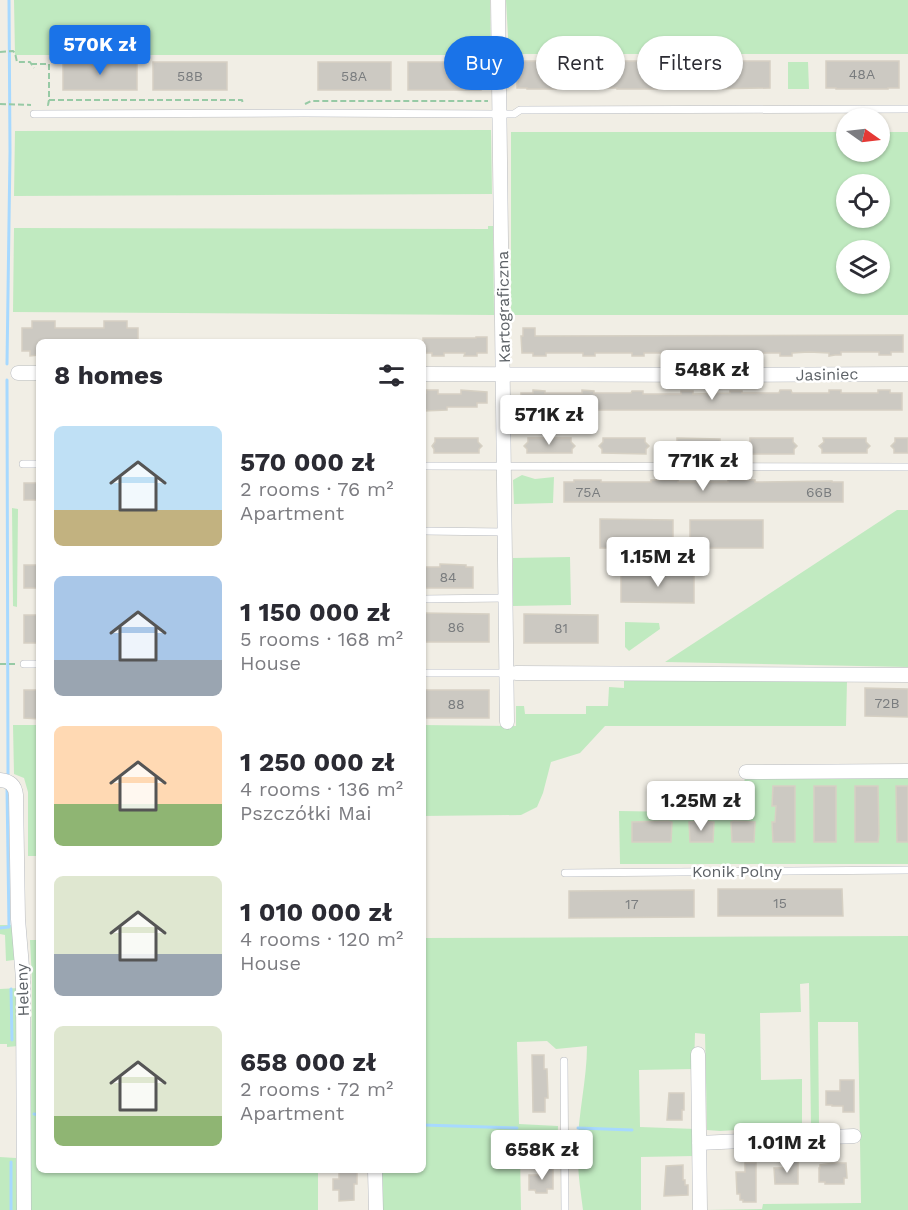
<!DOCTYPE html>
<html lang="en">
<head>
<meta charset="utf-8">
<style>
	:root { --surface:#fff; --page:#f7f7f7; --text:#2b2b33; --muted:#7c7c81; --accent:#1a73e8 }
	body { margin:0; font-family:"Work Sans",sans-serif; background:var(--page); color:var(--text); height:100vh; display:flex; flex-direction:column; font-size:22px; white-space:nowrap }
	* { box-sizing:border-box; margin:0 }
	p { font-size:20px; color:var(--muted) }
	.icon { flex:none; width:33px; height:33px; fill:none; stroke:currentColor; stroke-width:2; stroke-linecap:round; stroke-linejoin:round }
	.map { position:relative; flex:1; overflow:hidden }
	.details { position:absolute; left:36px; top:339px; width:390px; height:834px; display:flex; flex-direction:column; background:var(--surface); border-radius:9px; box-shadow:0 2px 4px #0004 }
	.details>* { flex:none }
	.guide { position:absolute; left:444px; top:36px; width:374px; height:54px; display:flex; gap:12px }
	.needle { width:39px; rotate:104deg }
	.controls { position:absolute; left:836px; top:108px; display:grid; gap:12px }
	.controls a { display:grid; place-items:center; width:54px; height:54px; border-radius:50%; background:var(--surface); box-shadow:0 2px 4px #0004; font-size:30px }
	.price { position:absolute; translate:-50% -51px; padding:0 14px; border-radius:6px; background:#fff; color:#222; font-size:20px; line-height:39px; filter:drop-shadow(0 2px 3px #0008) }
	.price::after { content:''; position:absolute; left:50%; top:36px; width:18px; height:14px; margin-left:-9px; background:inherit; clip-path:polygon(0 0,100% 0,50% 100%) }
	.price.on { background:var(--accent); color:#fff }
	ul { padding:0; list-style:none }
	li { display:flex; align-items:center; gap:18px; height:150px; padding:0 18px }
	li span { display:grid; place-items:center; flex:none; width:168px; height:120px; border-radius:9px; color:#555 }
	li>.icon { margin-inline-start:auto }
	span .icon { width:72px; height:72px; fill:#fffc; stroke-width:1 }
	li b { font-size:26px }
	h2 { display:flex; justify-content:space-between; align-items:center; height:72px; padding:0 18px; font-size:26px }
	.pill { padding:0 21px; border-radius:27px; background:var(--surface); box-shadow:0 2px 4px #0004; font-size:21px; line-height:54px }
	.pill.on { background:var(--accent); color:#fff }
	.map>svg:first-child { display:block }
	.green { fill:#c0eac0; fill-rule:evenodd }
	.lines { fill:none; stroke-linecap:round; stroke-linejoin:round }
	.stream { stroke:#a7d9ff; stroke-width:3 }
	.building { fill:#ccc9c2; stroke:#d6d0c3; stroke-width:1.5 }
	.lane-casing { stroke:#b8bbc0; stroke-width:8 }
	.street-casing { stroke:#b8bbc0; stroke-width:15 }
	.path { stroke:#97caa5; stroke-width:2; stroke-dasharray:6 3; stroke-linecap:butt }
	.lane { stroke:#fff; stroke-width:7 }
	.street { stroke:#fff; stroke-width:14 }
	.labels { text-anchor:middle; stroke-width:5; stroke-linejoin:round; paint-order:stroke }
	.number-label { font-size:14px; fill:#797c7e }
	.street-label { font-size:16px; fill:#5d6267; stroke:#fff }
</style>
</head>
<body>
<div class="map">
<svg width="908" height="1210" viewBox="0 0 908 1210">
	<rect width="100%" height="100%" fill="#f1eee5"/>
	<!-- green -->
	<path class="green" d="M14,0H490L491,55H15Z
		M506,0H908V54H509Z
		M788,62H808L809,89H788Z
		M491,130L492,194L14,196L15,131Z
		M511,132H846V152H879V132H908V315H511ZM846,184H879V218H846ZM846,250H879V284H846Z
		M488,226H493L494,315L13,312L14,228L488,229Z
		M522,475L535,479L554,477L553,503L514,504L513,480Z
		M12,508L18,509L17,607L13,606Z
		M897,510H908V667L665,662Z
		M570,557L571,605L513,606V558Z
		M625,622L659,623L660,629L629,651L625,647Z
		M624,679L847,680L846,726H605L580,753L551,762L543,793L537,807L521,815L423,816V725L516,726V706H524L525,714H586V706H608L609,687L624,688Z
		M13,725H39V856H28V792L24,778L14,774Z
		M908,768V864H620L619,811L743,813L745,770Z
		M0,925H13L14,960L6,961L5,935L0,934Z
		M908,936V1210H706L762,1209L763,1204L861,1203L858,1022H818L819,1125L811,1126L809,983L800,984L801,1012L760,1013L761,1080L802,1079V1126L720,1131L707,1130L705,1034L695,1033L694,1069L639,1070L640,1127L696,1129L694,1156L641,1157V1210H583C581,1193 578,1176 578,1158C576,1121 587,1083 587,1046L556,1049L547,1041L517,1042L519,1124L558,1126L557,1154H520L521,1210H381V1170H423V938Z
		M30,940H39V1170H318V1210H30L32,980Z
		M19,988L18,1046L7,1047V1044H0V989Z
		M0,1157L16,1158L17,1210H0Z"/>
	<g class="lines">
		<!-- stream -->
		<path class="stream" d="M7,364L10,152L9,0
			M7,380L8,774
			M0,928L9,927L7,787
			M11,989L12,1040
			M34,1114L39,1115
			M423,1125L517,1128
			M578,1128L632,1130
			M11,1210V1162"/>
	</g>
	<!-- building -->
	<path class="building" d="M517,61H590V88H580V89H527V88H517Z
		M607,61H680V88H669V89H617V88H607Z
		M697,61H770V88L707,89V88H697Z
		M826,61H899V88H888V89H836V88H826Z
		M63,62H137V90H63Z
		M153,62H227V90H153Z
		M318,62H391V90H318Z
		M408,62H481V90H408Z
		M32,321H55V328H104V321H127V328H138V342H39V355L30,356V351H22V328H32Z
		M523,328H535V336L903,335V352H891V355H879V352H841V355H835L829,356V353L809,352L792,353V356H780V353H743V356H731V353H693L694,356H681V353H644V356H632V353H595V356H583V353H546V356H533V353H522L521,336H523Z
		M476,337H487V353H477V356H464L465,353H444V356H432V353H423V338H476Z
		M426,390H438V394H461V390L487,392V403H477V407H447V410L425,411L426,410H423V393H426Z
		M533,390L545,391V393H582V390L594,391V393H631L632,391H643V394H681V391H693V394L730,393V391H742V393H779L780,390H791L792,393H829V390H841V393H878V390H890V393H902V410H521V393H533Z
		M435,438H478V442L482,446L479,449V453H434V449L432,446L435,442Z
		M528,438H571V442L575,446L572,449V453H527V449L524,446L528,442Z
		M603,438H645V442L649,446L646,449V454L602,453V449L599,446L603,442Z
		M677,438L720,439V442L724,446L721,449V454H676V449L673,446L677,442Z
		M750,438H793V442L797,446L794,449V454H749V449L746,446L750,442Z
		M823,438H866V442L870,446L867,449V453H822V449L819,446L824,442Z
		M895,438H908V453H894V449L891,446L895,442Z
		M574,480H601V482H651V480H678V482H728V480H755V482L832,481V482H843V502H564V482H574Z
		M24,483H39V500H24Z
		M600,519L673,520V548H600Z
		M690,520H763V548H690Z
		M440,564L466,565V567H473V588H423V567H440Z
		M24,565H39V588H24Z
		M621,574H694V603L621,602Z
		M423,613L489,614V642H423Z
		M524,614L598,615V643H524Z
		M24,615H39V643H24Z
		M865,688L908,689V717L865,716Z
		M24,690H39V719L24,718Z
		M423,690H489V718H423Z
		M773,786H795V842H773L772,822H775L776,806H772Z
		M814,786H836V842H814Z
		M855,786H878L879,834L878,842H855Z
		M896,786H908V842H897Z
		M668,821L672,822L671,842H632V822Z
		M701,821L714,822L713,842H690L689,822Z
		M734,821L755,822L754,842H732L731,822Z
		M718,889H842L843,916H718Z
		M694,890V917L569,918V891Z
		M532,1055H544V1069H547L548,1098H545V1112H533Z
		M840,1080H854V1112H843V1106H832V1105H826V1091H840Z
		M669,1093H684V1110H682V1120H667Z
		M787,1160H798V1184H775L774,1168H787Z
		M745,1163H756V1202H743V1200H740V1194H737L736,1172H745Z
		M834,1163H846L847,1178H844V1184H825V1182H819V1168H820V1165Z
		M683,1165V1180H685V1185H688V1195L664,1196L666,1166Z
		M553,1167V1189H547V1193H536L535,1190H529V1175H541V1168Z
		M343,1171H357V1184H354V1200L339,1201V1190H333V1179H339V1172Z"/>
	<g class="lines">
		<defs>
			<path id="lane" d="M34,114L304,113L494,114H514L520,110L908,109
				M23,464H39
				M423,466L908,467
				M423,531L505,532
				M423,599L506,598
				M24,664H39
				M423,673H508
				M565,873L908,870
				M564,1061L565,1210"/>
			<path id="street" d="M498,0L507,722
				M18,373H39
				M423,374L740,375L908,374
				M516,673L908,675
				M746,772L908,771
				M0,780C10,781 15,785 16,795L18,919L23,979L24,1210
				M698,1054L700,1210
				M699,1143L854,1136
				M375,1170L376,1210"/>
		</defs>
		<!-- lane casing -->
		<use href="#lane" class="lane-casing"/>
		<!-- street casing -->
		<use href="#street" class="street-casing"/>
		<!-- path -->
		<path class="path" d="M0,52L13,51L15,53L17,62H30L34,68
			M31,64H49V100L48,105H46
			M49,100H242L243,104
			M0,104L31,105
			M305,104L311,101H488
			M0,664H15"/>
		<!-- lane -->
		<use href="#lane" class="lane"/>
		<!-- street -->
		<use href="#street" class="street"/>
	</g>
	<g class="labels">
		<!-- number labels -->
		<g class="number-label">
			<text x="862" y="79">48A</text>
			<text x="190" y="81">58B</text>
			<text x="354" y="81">58A</text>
			<text x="588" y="497">75A</text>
			<text x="819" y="497">66B</text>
			<text x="448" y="582">84</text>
			<text x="456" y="632">86</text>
			<text x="561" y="633">81</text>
			<text x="887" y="708">72B</text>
			<text x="456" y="709">88</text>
			<text x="780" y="908">15</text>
			<text x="632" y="909">17</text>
		</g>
		<!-- street labels -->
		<g class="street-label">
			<text transform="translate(503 307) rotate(-91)" y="6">Kartograficzna</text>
			<text transform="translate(827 374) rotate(-1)" y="6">Jasiniec</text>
			<text x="737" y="877">Konik Polny</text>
			<text transform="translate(22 990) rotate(-92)" y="6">Heleny</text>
		</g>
	</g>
</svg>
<div class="controls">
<a><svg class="needle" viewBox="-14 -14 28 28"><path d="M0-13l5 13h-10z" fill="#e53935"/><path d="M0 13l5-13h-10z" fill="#7c7c81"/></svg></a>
<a><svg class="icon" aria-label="locate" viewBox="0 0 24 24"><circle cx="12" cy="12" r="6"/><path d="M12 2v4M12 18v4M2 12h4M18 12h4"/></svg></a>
<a><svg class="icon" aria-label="layers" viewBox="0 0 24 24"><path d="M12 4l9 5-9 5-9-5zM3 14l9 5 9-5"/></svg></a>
</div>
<b class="price on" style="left:100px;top:76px">570K zł</b>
<b class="price" style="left:712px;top:401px">548K zł</b>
<b class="price" style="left:549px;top:446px">571K zł</b>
<b class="price" style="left:703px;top:492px">771K zł</b>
<b class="price" style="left:658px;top:588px">1.15M zł</b>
<b class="price" style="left:701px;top:832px">1.25M zł</b>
<b class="price" style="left:787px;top:1174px">1.01M zł</b>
<b class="price" style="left:542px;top:1181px">658K zł</b>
<div class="guide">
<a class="pill on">Buy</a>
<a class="pill">Rent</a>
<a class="pill">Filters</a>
</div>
<section class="details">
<h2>8 homes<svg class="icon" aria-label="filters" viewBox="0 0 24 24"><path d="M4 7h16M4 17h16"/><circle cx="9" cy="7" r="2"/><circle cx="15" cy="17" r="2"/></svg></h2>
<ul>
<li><span style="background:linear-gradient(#bfe0f5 70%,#c2b280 0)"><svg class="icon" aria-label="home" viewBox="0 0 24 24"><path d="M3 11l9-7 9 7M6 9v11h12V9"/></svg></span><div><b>570 000 zł</b><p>2 rooms · 76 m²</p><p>Apartment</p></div></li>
<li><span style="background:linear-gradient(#a9c7e8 70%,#9aa5b1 0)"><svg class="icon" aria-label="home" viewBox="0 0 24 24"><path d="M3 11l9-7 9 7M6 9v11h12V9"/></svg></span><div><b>1 150 000 zł</b><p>5 rooms · 168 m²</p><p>House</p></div></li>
<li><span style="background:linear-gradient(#ffd9b3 65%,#8fb573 0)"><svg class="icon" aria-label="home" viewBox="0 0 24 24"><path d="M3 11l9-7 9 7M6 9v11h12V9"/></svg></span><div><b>1 250 000 zł</b><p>4 rooms · 136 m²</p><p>Pszczółki Mai</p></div></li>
<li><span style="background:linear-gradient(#dfe7d0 65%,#9aa5b1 0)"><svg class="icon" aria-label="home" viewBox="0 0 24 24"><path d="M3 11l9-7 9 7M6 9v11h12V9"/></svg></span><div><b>1 010 000 zł</b><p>4 rooms · 120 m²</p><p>House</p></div></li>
<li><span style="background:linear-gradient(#dfe7d0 75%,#8fb573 0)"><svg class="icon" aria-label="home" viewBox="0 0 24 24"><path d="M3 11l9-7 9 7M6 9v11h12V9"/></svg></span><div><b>658 000 zł</b><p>2 rooms · 72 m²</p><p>Apartment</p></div></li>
</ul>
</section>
</div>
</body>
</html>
